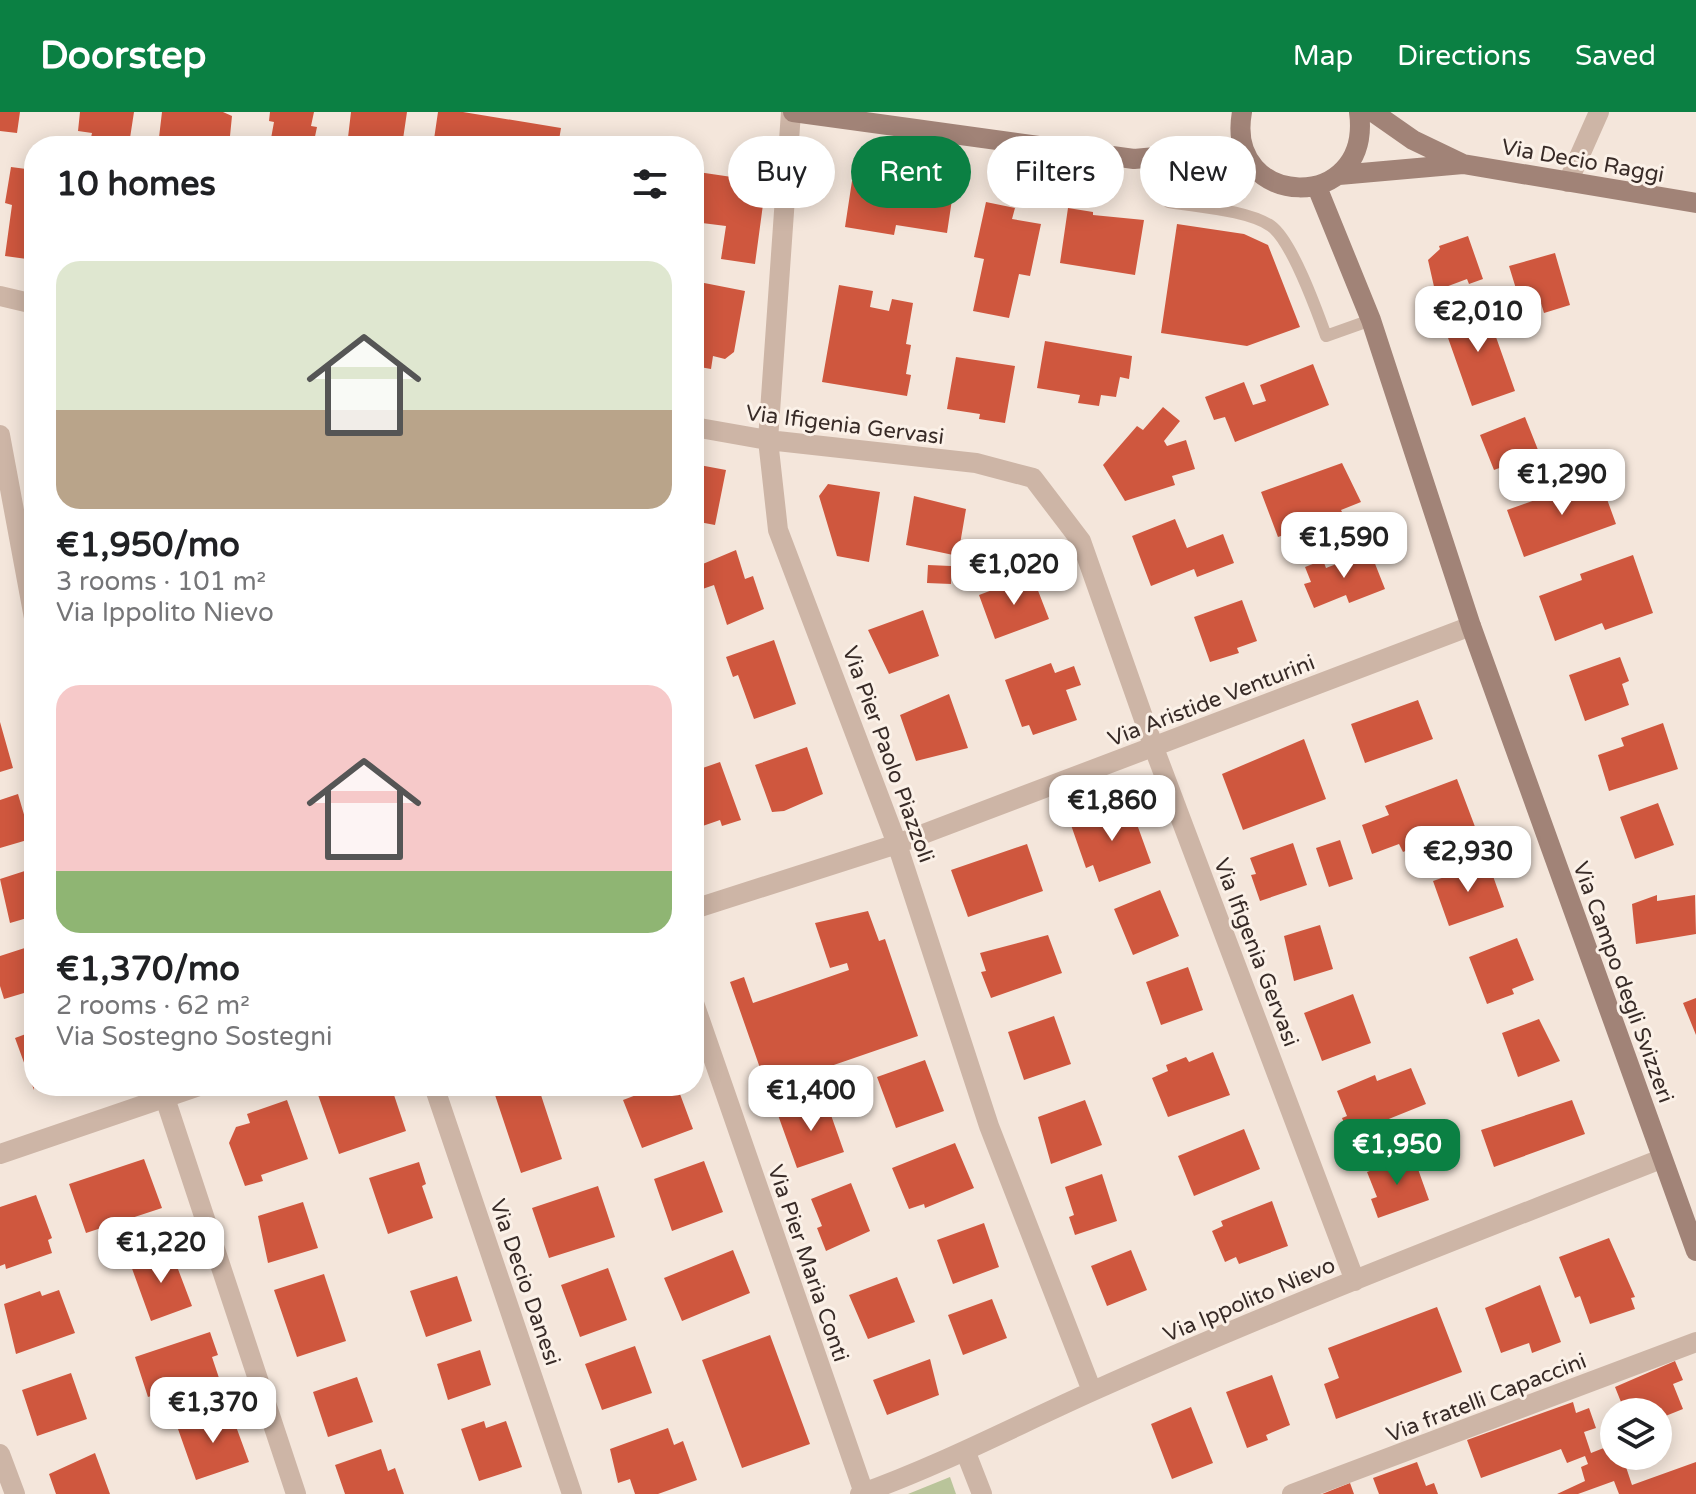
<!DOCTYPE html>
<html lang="en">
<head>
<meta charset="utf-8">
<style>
	:root { --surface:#fff; --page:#f6f6f6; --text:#202124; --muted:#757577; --accent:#0b8043 }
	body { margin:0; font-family:"Varela Round",sans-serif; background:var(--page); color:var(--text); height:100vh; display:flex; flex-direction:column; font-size:30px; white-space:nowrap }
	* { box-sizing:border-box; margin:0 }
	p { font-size:26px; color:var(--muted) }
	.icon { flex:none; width:44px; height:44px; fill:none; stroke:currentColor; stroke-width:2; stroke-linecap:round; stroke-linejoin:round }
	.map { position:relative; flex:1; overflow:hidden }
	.details { position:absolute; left:24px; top:24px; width:680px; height:960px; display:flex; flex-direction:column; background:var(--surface); border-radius:32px; box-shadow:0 4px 20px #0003 }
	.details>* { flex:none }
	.banner { position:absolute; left:728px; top:24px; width:760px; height:72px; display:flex; gap:16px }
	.controls { position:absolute; left:1600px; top:1286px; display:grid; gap:16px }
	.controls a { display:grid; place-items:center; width:72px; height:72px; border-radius:50%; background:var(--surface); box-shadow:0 4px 20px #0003; font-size:40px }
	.price { position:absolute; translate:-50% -68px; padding:0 18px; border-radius:16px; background:#fff; color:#222; font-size:26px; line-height:52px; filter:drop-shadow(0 2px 4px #0008) }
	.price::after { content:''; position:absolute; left:50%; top:48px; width:24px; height:18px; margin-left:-12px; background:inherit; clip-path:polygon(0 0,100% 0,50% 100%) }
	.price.on { background:var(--accent); color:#fff }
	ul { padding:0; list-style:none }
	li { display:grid; align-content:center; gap:16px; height:424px; padding:0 32px }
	li span { display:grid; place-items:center; height:248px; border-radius:24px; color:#555 }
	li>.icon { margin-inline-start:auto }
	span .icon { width:144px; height:144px; fill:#fffc; stroke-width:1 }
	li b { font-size:34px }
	h2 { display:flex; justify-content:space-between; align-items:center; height:96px; padding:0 32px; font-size:34px }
	.pill { padding:0 28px; border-radius:36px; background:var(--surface); box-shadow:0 4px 20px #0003; font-size:28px; line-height:72px }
	.pill.on { background:var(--accent); color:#fff }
	header { display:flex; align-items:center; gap:48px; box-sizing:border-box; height:112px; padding:0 40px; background:var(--accent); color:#fff }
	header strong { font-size:38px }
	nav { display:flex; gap:44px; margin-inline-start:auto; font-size:28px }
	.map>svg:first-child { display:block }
	.green { fill:#b9c49a }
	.building { fill:#cf573e }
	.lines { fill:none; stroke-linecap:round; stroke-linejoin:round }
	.service { stroke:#cdb5a6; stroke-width:12 }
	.minor { stroke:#cdb5a6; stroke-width:20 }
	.secondary { stroke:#a18377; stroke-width:20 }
	.labels { text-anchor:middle; stroke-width:6; stroke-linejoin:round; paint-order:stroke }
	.street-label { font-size:22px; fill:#382b27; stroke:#fbf1e8 }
</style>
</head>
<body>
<header>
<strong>Doorstep</strong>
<nav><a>Map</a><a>Directions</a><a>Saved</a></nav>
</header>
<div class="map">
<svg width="1696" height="1382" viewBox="0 0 1696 1382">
	<rect width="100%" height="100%" fill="#f4e6db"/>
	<!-- green -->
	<path class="green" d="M950,1365L956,1382H908Z"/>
	<!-- building -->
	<path class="building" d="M0,0H20L17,21L0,19Z
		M80,0H134L130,26L115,24L113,33L90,30L92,21L78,19Z
		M162,0H223L232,4L229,34H158Z
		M270,0H314L311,14L317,15L313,34L270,32L274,10L269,9Z
		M351,0H407L402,34H347Z
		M438,0H463L561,16L558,34H433Z
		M627,25L665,30L664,34H626Z
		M11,55L34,58V148L5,144L12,93L5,91Z
		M864,59L954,74L947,121L896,113L894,123L845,115L852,69Z
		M698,60L766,70L755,152L721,147L726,114L694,110Z
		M986,90L1015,96L1012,107L1041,112L1030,164L1019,162L1009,206L973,199L984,147L974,145Z
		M1068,96L1093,100V103L1144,108L1135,163L1060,151Z
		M1177,112L1244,122L1268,133L1300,215L1247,234L1161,221Z
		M1468,124L1483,167L1469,172L1467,167L1435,179L1428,148L1440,137L1439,134Z
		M1555,141L1570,193L1544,201L1540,188L1521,193L1509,154Z
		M694,169L745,179L734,240L725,247L713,244L711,257L694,254Z
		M839,173L873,179L870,195L889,199L892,187L913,191L906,232L911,233L906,262L911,263L907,284L822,270Z
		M1484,191L1515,279L1472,294L1441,206Z
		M1045,229L1132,244L1129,267L1120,265L1116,285L1101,283L1099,294L1078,291L1080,283L1037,276Z
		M956,245L1015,254L1005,311L979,307L980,302L947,297Z
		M1313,252L1329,293L1235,330L1225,305L1214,308L1205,285L1244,270L1253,293L1266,289L1260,273Z
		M1163,295L1180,309L1164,329L1167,334L1186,328L1195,357L1172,364L1175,373L1125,389L1103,353L1137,314L1143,318Z
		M1525,305L1542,348L1529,352L1526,346L1494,358L1480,323Z
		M1342,351L1361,390L1341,398L1343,402L1278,425L1261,380Z
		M694,352L726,358L715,413L694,409Z
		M1599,365L1616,412L1524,445L1507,398Z
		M828,372L880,380L869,450L837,444L819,384Z
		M914,384L966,397L958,444L906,433Z
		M1175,407L1187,436L1223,422L1234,451L1197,465L1194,457L1151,474L1132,424Z
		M736,438L745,467L753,464L764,497L727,513L714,473L694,480V444L698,454Z
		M1370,439L1385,477L1349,491L1346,483L1314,496L1304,472L1311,470L1305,455L1323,448L1326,456Z
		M1633,443L1653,501L1605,518L1602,511L1555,529L1539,484L1582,468L1580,462Z
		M928,453L951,454V472L927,471Z
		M1032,463L1049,507L995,527L979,483Z
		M1242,488L1257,529L1237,536L1239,541L1210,550L1194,505Z
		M923,498L939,544L889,562L868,518Z
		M774,528L796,592L754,607L738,563L733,565L726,545Z
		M1620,545L1629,569L1622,572L1629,593L1585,609L1569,563Z
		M1051,551L1055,561L1074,554L1081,573L1066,578L1077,608L1033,623L1029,613L1022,615L1005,568Z
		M949,582L968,636L916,649L900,603Z
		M1418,588L1433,627L1365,651L1351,612Z
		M0,610L13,656L0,660Z
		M1663,611L1678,657L1609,679L1598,643L1624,634L1621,626Z
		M1304,627L1326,687L1243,718L1222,662Z
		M807,635L823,682L784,699L772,700L755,653Z
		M720,650L741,708L722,714L720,708L694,717V659Z
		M1457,667L1477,720L1435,736L1432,728L1403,740L1399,732L1372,742L1362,713L1389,703L1385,694Z
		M18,682L25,706L31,705L34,726L0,736V688Z
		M1658,691L1674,733L1635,747L1620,705Z
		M1130,693L1151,751L1099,770L1093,753L1086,756L1071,713Z
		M1340,728L1353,767L1329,775L1316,736Z
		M1293,731L1307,773L1260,789L1251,763L1256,762L1250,746Z
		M1027,732L1043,779L968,805L951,758Z
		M1488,750L1504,795L1449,814L1433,769Z
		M34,756V804L10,811L0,767Z
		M1160,778L1179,824L1133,843L1114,797Z
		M1657,783V789L1695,783L1696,822L1636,832L1632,792Z
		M868,799L879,829L885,827L918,924L767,976L730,870L744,865L753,891L849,858L847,851L830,856L815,811Z
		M1320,813L1333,857L1294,869L1284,824Z
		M1048,823L1062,861L991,886L981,860L986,859L980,841Z
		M1517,826L1534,868L1512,877L1514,882L1487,892L1469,845Z
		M34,833V878L4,887L0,874V844Z
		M1188,855L1203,898L1161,913L1146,870Z
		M1353,882L1371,931L1322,949L1304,901Z
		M1696,886V923L1683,891Z
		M1054,904L1071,952L1024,968L1008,920Z
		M1539,907L1560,949L1518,965L1502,921Z
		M34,919V978L15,926Z
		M1213,940L1230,983L1168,1005L1152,966L1168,959L1166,953L1186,945L1189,950Z
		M925,948L944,999L896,1016L877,965Z
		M1411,956L1426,992L1349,1023L1342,1006L1347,1004L1337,979L1375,963L1377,969Z
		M335,974H391L406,1019L339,1042L317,980Z
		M492,974H538L562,1047L521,1061Z
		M660,974H677L693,1017L642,1036L623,988Z
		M825,986L844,1040L797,1056L778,1003Z
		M287,988L308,1047L261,1063L263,1069L245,1074L229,1031L236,1015L250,1011L247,1002Z
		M1085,988L1102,1033L1051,1052L1038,1005Z
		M1572,988L1585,1022L1494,1055L1481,1018Z
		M1244,1017L1260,1057L1194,1084L1178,1044Z
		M955,1031L974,1076L925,1096L924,1092L909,1097L892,1056Z
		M1413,1043L1429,1088L1378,1106L1371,1087L1377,1085L1367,1060Z
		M144,1047L162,1096L86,1121L69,1072Z
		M704,1049L723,1100L672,1119L654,1067Z
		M419,1050L426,1072L422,1074L433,1106L388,1122L369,1066Z
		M1102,1062L1117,1109L1075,1123L1069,1105L1074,1103L1065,1075Z
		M851,1071L870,1119L826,1139L817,1116L822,1114L811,1087Z
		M598,1074L615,1125L549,1146L532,1096Z
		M36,1083L52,1126L48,1128L52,1141L6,1157L5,1152L0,1154V1095Z
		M1272,1089L1288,1134L1239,1152L1236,1145L1225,1150L1212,1119L1223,1114L1221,1109Z
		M303,1090L318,1136L268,1151L258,1104Z
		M984,1111L999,1155L953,1172L937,1128Z
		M1609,1126L1635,1185L1631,1186L1635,1197L1590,1212L1580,1184L1575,1186L1559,1145Z
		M170,1136L192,1194L151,1209L130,1151Z
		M733,1138L750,1181L682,1209L664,1166Z
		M1131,1138L1147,1178L1107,1194L1091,1154Z
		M608,1156L627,1208L580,1225L561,1173Z
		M324,1162L346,1229L297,1245L274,1178Z
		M457,1164L472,1209L426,1225L410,1179Z
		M897,1165L915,1210L868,1227L849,1183Z
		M1540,1173L1561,1230L1532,1241L1529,1231L1501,1241L1485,1196Z
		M59,1178L75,1221L16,1242L4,1192L40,1179L42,1184Z
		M992,1187L1007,1226L963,1243L948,1203Z
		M1437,1195L1462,1260L1336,1307L1324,1272L1339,1266L1328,1236Z
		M210,1220L218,1243L212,1245L220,1269L196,1276L193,1270L148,1285L135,1245Z
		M770,1223L810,1332L742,1356L702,1248Z
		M635,1234L652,1281L602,1298L585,1252Z
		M480,1238L491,1273L448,1288L437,1252Z
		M930,1247L939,1283L887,1303L873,1268Z
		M1675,1249L1683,1268L1673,1272L1683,1297L1658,1307V1300H1637L1635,1296L1625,1300L1615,1275Z
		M71,1261L87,1307L37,1324L22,1278Z
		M1272,1263L1290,1313L1266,1323L1268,1328L1247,1336L1226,1280Z
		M357,1265L373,1310L328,1325L313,1280Z
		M1573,1290L1576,1301L1589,1296L1596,1316L1584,1320L1591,1341L1614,1332V1344H1630L1633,1352L1626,1355L1632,1373L1696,1350V1382H1619L1614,1369L1578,1382H1557L1585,1369L1581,1355L1588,1352L1585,1344L1567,1351L1561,1337L1481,1366L1467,1328Z
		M1191,1295L1213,1351L1172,1367L1151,1312Z
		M230,1298L249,1350L196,1368L178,1317Z
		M484,1309L486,1316L506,1309L522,1355L479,1369L461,1317Z
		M668,1316L674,1333L683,1329L697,1368L658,1382H635L630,1367L618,1371L610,1337Z
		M381,1337L388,1359L395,1356L404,1382H345L335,1353Z
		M95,1341L110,1382H56L49,1362Z
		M1417,1350L1426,1374L1434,1371L1438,1382H1379L1373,1366Z
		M1350,1371L1354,1382H1322Z"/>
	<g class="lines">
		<!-- service -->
		<path class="service" d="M1169,45V90C1197,95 1248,98 1271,114C1292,129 1317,199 1326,224L1371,208"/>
		<!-- minor -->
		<path class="minor" d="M791,0L768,328L778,418L897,732L989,1014L1092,1279
			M1568,70L1599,0
			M0,184L34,192
			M694,315L768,328L976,351L1033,366L1081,429L1154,636L1355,1169
			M0,323L34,506
			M694,797L897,732L1471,514
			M694,891L864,1381
			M161,974L296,1382
			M434,974L572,1382
			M0,1042L199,974
			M966,1341L982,1382
			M0,1342L15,1382
			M860,1382C941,1353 1015,1314 1093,1279C1280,1195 1471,1122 1661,1047
			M1292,1382L1696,1230"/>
		<!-- secondary -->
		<path class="secondary" d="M793,0L1134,47L1243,37
			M1242,0C1224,98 1373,103 1359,0
			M1373,0L1413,28L1463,52
			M1339,63L1463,52L1696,91
			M1317,75L1371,208L1471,514L1696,1139"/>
	</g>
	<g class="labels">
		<!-- street labels -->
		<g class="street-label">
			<text transform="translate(1583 48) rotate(10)" y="8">Via Decio Raggi</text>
			<text transform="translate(845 312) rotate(7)" y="8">Via Ifigenia Gervasi</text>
			<text transform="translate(1211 588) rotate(-21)" y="8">Via Aristide Venturini</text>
			<text transform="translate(889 642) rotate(70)" y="8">Via Pier Paolo Piazzoli</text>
			<text transform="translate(1257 840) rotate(69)" y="8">Via Ifigenia Gervasi</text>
			<text transform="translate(1624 870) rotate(70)" y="8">Via Campo degli Svizzeri</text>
			<text transform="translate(809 1151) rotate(71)" y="8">Via Pier Maria Conti</text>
			<text transform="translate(526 1170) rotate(71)" y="8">Via Decio Danesi</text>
			<text transform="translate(1249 1187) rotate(-23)" y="8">Via Ippolito Nievo</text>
			<text transform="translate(1486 1285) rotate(-21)" y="8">Via fratelli Capaccini</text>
		</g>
	</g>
</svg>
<div class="controls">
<a><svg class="icon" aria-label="layers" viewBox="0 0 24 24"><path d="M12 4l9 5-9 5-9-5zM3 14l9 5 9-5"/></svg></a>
</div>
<b class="price" style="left:1478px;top:242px">€2,010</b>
<b class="price" style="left:1562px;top:405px">€1,290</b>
<b class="price" style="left:1344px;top:468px">€1,590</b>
<b class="price" style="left:1014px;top:495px">€1,020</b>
<b class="price" style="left:1112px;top:731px">€1,860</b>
<b class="price" style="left:1468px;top:782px">€2,930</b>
<b class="price" style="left:811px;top:1021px">€1,400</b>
<b class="price on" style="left:1397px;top:1075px">€1,950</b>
<b class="price" style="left:161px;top:1173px">€1,220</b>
<b class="price" style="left:213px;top:1333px">€1,370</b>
<div class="banner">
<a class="pill">Buy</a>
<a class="pill on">Rent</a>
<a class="pill">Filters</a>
<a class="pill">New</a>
</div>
<section class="details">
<h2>10 homes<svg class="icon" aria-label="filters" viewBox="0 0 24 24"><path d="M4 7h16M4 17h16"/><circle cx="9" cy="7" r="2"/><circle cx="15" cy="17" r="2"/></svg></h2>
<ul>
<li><span style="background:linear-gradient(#dfe7d0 60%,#b9a48a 0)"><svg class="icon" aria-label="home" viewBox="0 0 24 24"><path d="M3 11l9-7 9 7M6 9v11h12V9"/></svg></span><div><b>€1,950/mo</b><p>3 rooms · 101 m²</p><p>Via Ippolito Nievo</p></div></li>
<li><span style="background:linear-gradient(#f6c9c9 75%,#8fb573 0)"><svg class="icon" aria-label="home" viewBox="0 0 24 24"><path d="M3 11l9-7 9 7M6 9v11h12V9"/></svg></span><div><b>€1,370/mo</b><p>2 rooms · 62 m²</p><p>Via Sostegno Sostegni</p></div></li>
</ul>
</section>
</div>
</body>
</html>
